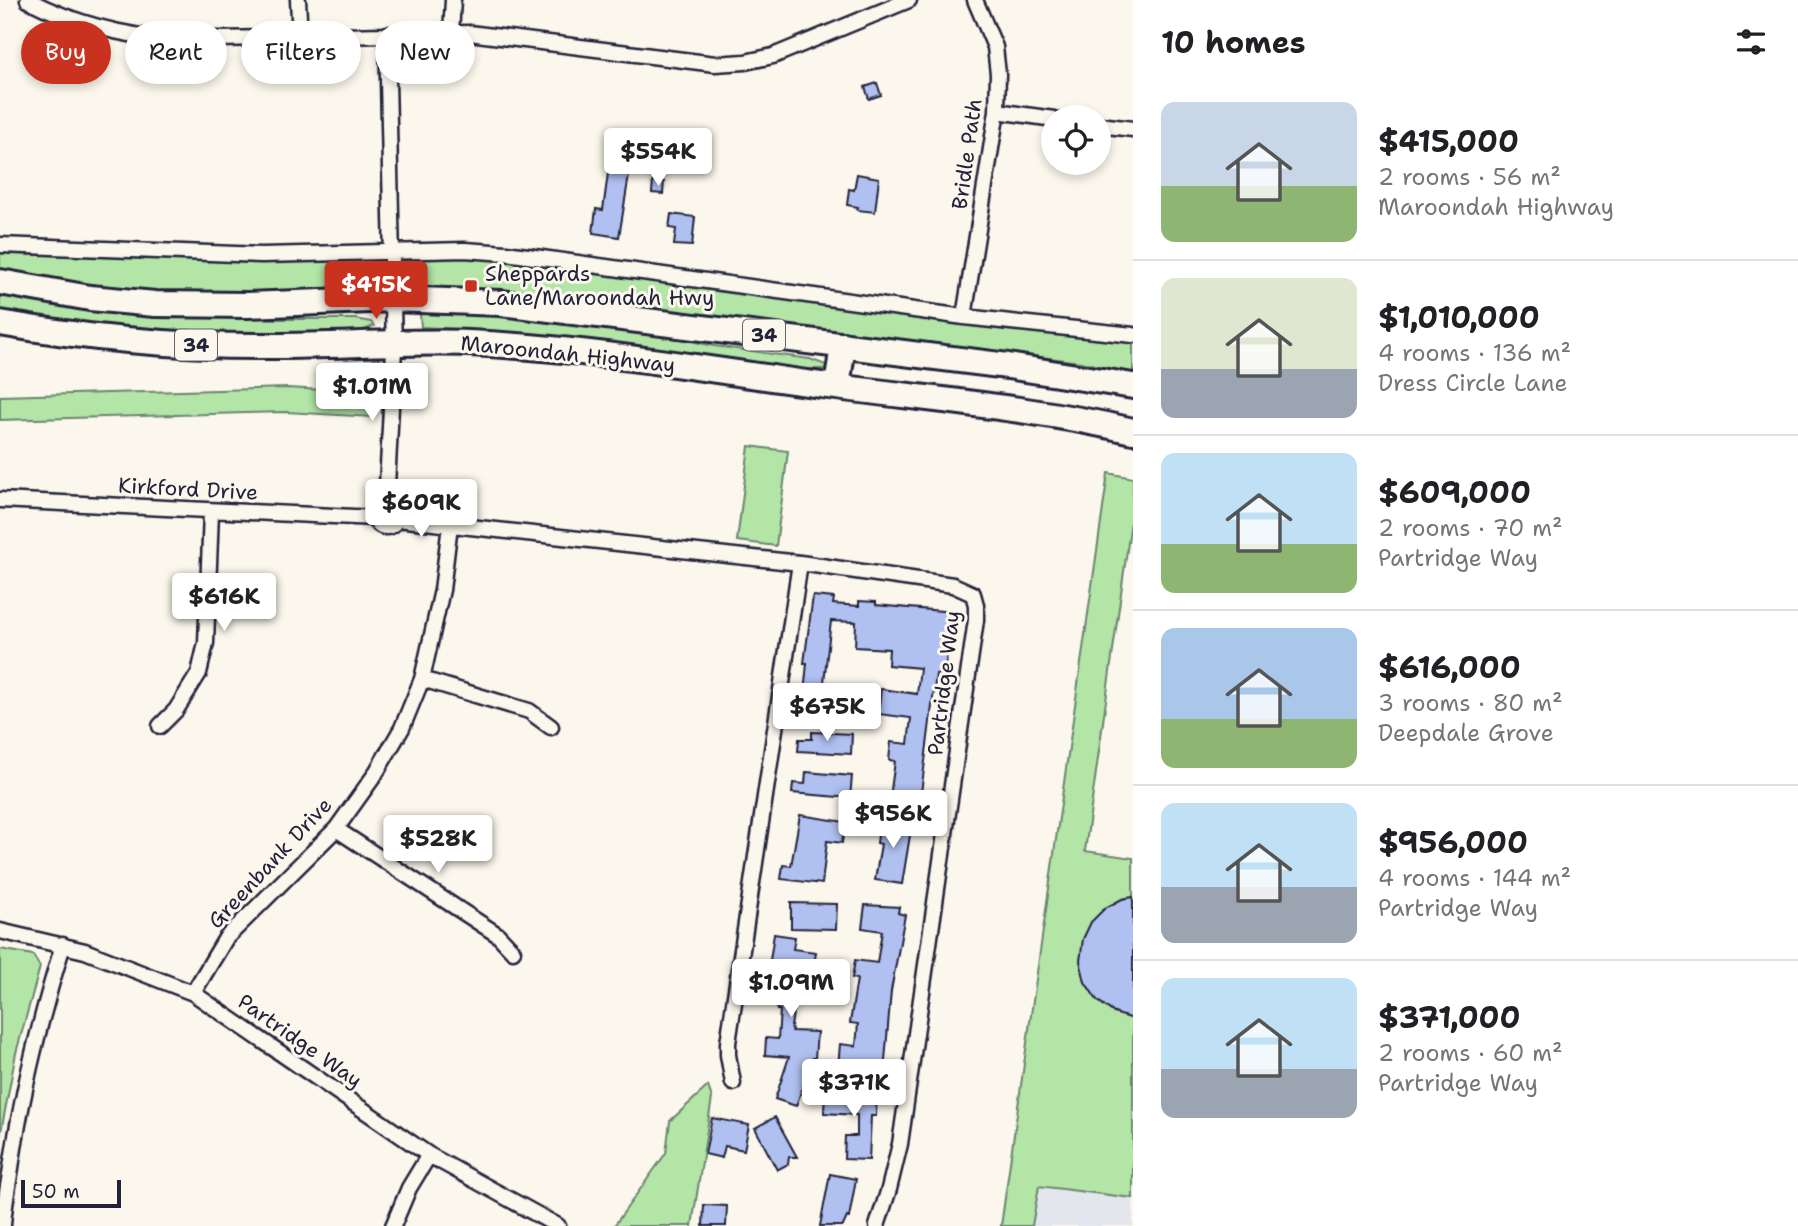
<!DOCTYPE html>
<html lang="en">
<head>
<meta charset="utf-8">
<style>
	:root { --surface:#fff; --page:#f6f6f6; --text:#202124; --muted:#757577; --line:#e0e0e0; --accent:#c8321e }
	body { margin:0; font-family:"Shantell Sans",sans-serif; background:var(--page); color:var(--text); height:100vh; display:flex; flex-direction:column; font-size:26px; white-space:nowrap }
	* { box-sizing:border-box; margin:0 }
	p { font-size:23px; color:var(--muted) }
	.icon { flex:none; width:38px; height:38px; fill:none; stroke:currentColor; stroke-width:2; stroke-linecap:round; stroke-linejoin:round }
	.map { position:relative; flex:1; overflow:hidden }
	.side { display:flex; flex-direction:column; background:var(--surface); width:665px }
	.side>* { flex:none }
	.banner { position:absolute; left:21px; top:21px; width:665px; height:63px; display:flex; gap:14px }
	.fabs { position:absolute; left:1041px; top:105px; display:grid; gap:14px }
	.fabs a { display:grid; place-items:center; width:70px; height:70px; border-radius:50%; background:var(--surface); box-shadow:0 4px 10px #0003; font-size:35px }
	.scale { position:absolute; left:21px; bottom:18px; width:100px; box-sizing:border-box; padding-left:7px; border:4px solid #22223b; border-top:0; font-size:19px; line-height:24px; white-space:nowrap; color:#22223b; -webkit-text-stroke:5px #fbf7ec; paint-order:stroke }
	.price { position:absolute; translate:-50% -60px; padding:0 16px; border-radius:7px; background:#fff; color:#222; font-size:23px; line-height:46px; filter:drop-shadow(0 2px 4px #0008) }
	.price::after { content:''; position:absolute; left:50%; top:42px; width:21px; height:16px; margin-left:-10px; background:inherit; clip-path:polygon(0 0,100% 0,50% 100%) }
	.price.current { background:var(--accent); color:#fff }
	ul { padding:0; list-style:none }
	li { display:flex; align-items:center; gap:21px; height:175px; padding:0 28px }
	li+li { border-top:2px solid var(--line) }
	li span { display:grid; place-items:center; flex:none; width:196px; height:140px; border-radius:14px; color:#555 }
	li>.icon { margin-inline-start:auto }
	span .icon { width:84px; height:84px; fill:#fffc; stroke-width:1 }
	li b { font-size:30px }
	h2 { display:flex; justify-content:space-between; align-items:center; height:84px; padding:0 28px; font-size:30px }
	.tag { padding:0 24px; border-radius:32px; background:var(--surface); box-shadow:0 4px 10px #0003; font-size:24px; line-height:63px }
	.tag.current { background:var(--accent); color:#fff }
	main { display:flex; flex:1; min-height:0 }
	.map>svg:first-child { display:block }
	.built { fill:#e4e6ed }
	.green { fill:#b2e5a6; stroke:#6a8470; stroke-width:2 }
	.building { fill:#b0c0f0; stroke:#22223b; stroke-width:2 }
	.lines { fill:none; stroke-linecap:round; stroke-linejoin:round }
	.minor-casing { stroke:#22223b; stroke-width:19 }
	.trunk-casing { stroke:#22223b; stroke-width:30 }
	.minor { stroke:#fbf7ec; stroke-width:14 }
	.trunk { stroke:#fbf7ec; stroke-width:24 }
	.poi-dot { fill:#c8321e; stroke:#fbf7ec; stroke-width:2.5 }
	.labels { text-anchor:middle; stroke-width:6; stroke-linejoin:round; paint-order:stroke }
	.shield { fill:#fbf7ec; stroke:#636270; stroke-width:2 }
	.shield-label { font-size:19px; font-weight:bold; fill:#22223b }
	.street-label { font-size:21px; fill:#22223b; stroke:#fbf7ec }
	.poi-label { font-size:21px; fill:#22223b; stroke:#fbf7ec; text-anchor:start }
</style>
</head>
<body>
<main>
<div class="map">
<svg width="1133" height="1226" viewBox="0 0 1133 1226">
	<rect width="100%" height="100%" fill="#fbf7ec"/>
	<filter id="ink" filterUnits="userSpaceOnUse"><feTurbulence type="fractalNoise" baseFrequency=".0143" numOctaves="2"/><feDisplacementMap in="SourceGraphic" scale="14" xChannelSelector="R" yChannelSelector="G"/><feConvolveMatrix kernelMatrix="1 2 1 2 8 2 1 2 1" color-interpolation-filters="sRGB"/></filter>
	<g filter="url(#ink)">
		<!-- built -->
		<path class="built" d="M1038,1186L1133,1198V1226H1032Z"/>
		<!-- green -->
		<path class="green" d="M0,251L9,254L288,261L367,259L376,262L383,268V276L376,284L365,289C274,294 182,298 90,288C60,285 30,277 0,271Z
			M480,257L911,316L1133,341V374L1081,362L580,300L484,291L414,289L405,285L400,271L402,264L411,258Z
			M0,293L226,316L276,319H355L371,322L374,326L364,330L340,335L205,339L0,315Z
			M458,312L494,313L639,330L714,346L810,359L826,365L825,369H770L495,331L421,327L420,314Z
			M287,388L359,392L372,417L286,412L0,420V396Z
			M749,446L788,451L776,546L737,541Z
			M1108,473L1133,478V507L1085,851L1133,858V1198L1039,1186L1032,1226H1001Z
			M0,949L33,955L40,967L16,1053L0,1137Z
			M708,1086L712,1098L692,1226H614L666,1153L670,1121Z"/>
		<!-- building -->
		<path class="building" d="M877,83L881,95L869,99L865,87Z
			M609,166L630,169L619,237L593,233L596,209L603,210Z
			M857,174L879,178L875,212L857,210L858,207L847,205L849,189L854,190Z
			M653,181L664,182L663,194L652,193Z
			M671,214L695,217L692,246L674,245L676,229L669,228Z
			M813,596L834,598L833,604L859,606V601L876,602V605L953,612L944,675L936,674L920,801L890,797L895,761L889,760L891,742L908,744L911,718L878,714L881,689L917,694L920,668L888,665L889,649L855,647L856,622L831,621L823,691L843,693L841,708L803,704L807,663H804Z
			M812,732L852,734L851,754L798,751L799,739H812Z
			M806,772L852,776L850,798L792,793L793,783L805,784Z
			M800,815L845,822L842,843L827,841L822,884L781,879L783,865L791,866Z
			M880,819L912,823L902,884L875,880L881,844L877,843Z
			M1133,897V1019L1114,1013L1097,1000L1085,982L1080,961L1083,939L1091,922L1105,908L1122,899Z
			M791,903L837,904L836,929L791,928Z
			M865,905L899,907L898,913L905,915L891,991L884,1072L838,1068L840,1044L856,1046L858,1024L850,1023L857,979L852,978L855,960L877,963L882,931L862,928Z
			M774,934L795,937L793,949L816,952L813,973L799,971L791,1027L792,1031L817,1032L815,1058H813L796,1106L775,1099L789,1057L765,1055L766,1038L778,1039L780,1010H777L783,969L769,967Z
			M825,1090L877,1093L876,1116H871L869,1160L844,1159L845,1136H857V1115L824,1113Z
			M775,1117L797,1157H789L788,1164L777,1170L755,1128Z
			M712,1118L749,1125L744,1150L725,1146L722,1158L705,1154Z
			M830,1174L856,1179L849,1218L847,1217L843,1226H820Z
			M704,1205L727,1206L726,1226H703Z"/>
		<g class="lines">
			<defs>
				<path id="minor" d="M28,0C75,24 123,36 175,40L469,33L715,64L745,62L773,56L909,0
					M298,0L300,36
					M451,33L453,0
					M997,111L1054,119
					M1099,125L1133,129
					M0,245L262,255L465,250L506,253L964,317L1133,335
					M964,317L997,111L998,74L995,47L975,0
					M0,500L375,518
					M375 516a11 11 0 1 1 22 0a11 11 0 1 1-22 0Z
					M386,505L394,349L387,34
					M397,519L800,563L953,585L973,594L976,605V620L900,1144L889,1189L877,1226
					M422,679L529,711L551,727
					M160,726L176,710L199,673L206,643L211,512
					M336,829L498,935L513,951
					M0,931L85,951L193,993L429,1155L558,1226
					M193,993L226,938L336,829L374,776L402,728L422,679L442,590L450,525
					M733,1083L728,1055V1043L800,563
					M3,1226C4,1204 9,1183 12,1161C23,1087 41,1016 63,945
					M393,1226L409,1188L429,1155"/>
				<path id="trunk" d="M0,282L90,298L155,304L248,305L393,299L501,303L1008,366L1133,386
					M0,323C91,339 182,347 274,346C339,346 403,341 469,343C587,348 704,369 821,385C926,399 1030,407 1133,431
					M837,387L843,345"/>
			</defs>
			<!-- minor casing -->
			<use href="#minor" class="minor-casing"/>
			<!-- trunk casing -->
			<use href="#trunk" class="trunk-casing"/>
			<!-- minor -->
			<use href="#minor" class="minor"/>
			<!-- trunk -->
			<use href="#trunk" class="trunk"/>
		</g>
	</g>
	<!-- markers -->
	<rect class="poi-dot" x="464" y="279" width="14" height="14" rx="3.5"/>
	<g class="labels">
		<!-- shield labels -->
		<g class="shield">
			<rect x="743" y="319.5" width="42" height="31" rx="5"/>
			<rect x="175" y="329.5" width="42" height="31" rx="5"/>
		</g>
		<g class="shield-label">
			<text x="764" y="342">34</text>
			<text x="196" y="352">34</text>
		</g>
		<!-- street labels -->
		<g class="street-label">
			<text transform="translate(967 154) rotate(-82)" y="7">Bridle Path</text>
			<text transform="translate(568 354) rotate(6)" y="7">Maroondah Highway</text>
			<text transform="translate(188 489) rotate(3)" y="7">Kirkford Drive</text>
			<text transform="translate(944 683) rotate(-83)" y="7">Partridge Way</text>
			<text transform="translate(270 863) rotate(-47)" y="7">Greenbank Drive</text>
			<text transform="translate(300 1041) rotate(35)" y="7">Partridge Way</text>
		</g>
		<!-- poi labels -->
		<g class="poi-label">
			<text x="485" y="281">Sheppards<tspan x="485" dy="24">Lane/Maroondah Hwy</tspan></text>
		</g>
	</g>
</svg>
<div class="fabs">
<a><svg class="icon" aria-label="locate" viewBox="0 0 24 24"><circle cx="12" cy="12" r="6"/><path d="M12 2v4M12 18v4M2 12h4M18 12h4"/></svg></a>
</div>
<div class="scale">50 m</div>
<b class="price" style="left:658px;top:188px">$554K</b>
<b class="price current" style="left:376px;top:321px">$415K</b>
<b class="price" style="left:372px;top:423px">$1.01M</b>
<b class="price" style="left:421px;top:539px">$609K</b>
<b class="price" style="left:224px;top:633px">$616K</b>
<b class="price" style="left:827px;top:743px">$675K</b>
<b class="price" style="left:893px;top:850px">$956K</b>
<b class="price" style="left:438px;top:875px">$528K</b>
<b class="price" style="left:791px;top:1019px">$1.09M</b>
<b class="price" style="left:854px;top:1119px">$371K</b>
<div class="banner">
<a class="tag current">Buy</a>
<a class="tag">Rent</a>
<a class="tag">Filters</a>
<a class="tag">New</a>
</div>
</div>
<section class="side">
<h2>10 homes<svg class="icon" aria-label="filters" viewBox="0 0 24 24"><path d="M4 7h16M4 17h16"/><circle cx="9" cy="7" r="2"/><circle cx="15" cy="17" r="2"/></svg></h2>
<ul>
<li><span style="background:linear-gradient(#c9d6e8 60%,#8fb573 0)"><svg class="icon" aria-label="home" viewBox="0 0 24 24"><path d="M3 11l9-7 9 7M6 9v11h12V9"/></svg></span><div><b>$415,000</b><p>2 rooms · 56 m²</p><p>Maroondah Highway</p></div></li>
<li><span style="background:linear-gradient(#dfe7d0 65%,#9aa5b1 0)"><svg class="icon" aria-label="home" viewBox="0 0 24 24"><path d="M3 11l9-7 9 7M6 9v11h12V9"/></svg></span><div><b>$1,010,000</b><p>4 rooms · 136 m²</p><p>Dress Circle Lane</p></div></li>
<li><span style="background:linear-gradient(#bfe0f5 65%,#8fb573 0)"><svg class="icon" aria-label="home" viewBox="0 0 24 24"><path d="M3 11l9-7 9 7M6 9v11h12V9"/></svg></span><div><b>$609,000</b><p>2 rooms · 70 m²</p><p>Partridge Way</p></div></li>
<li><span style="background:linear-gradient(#a9c7e8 65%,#8fb573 0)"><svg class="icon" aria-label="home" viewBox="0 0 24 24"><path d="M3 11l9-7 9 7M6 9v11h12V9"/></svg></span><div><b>$616,000</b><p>3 rooms · 80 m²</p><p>Deepdale Grove</p></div></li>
<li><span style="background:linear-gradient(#bfe0f5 60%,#9aa5b1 0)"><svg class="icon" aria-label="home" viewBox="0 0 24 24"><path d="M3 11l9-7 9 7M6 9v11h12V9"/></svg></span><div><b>$956,000</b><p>4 rooms · 144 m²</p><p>Partridge Way</p></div></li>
<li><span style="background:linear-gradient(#bfe0f5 65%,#9aa5b1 0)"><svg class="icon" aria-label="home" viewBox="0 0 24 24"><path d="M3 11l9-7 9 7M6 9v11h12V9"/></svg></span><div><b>$371,000</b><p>2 rooms · 60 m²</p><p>Partridge Way</p></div></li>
</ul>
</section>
</main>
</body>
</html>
